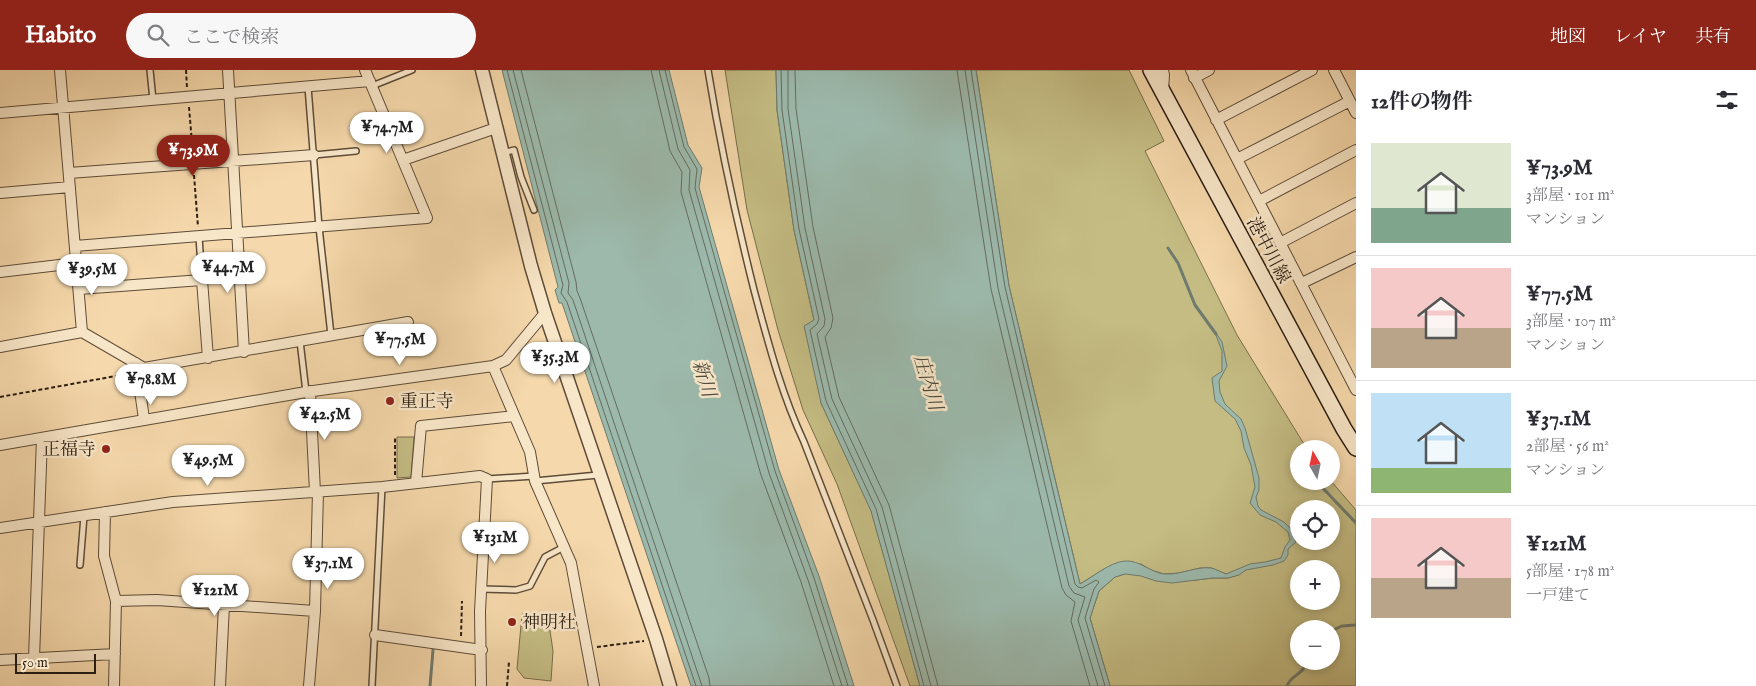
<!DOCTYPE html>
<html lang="ja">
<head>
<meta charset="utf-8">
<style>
	:root { --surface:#fff; --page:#f7f7f7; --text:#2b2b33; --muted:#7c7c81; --line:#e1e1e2; --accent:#8f2418 }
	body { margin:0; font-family:"IM FELL English","Noto Serif JP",serif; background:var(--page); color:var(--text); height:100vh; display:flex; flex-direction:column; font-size:19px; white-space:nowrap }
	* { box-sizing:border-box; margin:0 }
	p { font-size:16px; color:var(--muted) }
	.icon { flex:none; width:28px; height:28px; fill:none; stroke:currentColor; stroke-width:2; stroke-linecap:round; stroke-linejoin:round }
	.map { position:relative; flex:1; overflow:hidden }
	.panel { display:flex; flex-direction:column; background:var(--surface); width:400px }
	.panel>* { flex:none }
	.needle { width:32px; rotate:351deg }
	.tools { position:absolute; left:1290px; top:370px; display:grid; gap:10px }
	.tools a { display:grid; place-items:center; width:50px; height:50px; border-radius:50%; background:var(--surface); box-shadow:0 2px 8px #0003; font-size:25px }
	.scale { position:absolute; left:15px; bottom:12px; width:81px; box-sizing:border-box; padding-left:5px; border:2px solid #2c1e12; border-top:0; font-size:14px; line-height:18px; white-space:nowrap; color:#2c1e12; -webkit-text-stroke:4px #f8e6c8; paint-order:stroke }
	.price { position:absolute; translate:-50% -42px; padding:0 11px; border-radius:18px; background:#fff; color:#222; font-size:16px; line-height:32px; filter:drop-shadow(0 1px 2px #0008) }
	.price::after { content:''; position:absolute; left:50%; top:30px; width:15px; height:11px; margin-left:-8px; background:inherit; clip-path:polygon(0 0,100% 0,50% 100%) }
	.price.selected { background:var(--accent); color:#fff }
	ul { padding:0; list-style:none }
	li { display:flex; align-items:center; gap:15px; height:125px; padding:0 15px }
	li+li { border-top:1px solid var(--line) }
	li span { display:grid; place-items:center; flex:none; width:140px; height:100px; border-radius:0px; color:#555 }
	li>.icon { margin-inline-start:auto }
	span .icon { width:60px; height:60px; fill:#fffc; stroke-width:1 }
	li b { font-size:21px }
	h2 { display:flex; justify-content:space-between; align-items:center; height:60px; padding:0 15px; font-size:21px }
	header { display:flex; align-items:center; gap:30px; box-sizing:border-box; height:70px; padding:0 25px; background:var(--accent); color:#fff }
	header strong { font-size:24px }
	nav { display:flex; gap:28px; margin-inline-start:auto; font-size:18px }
	.search { width:350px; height:45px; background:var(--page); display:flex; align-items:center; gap:12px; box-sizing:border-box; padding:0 18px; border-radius:28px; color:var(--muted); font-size:19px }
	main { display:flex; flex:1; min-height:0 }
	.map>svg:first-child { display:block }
	.green { fill:#c4bc83; stroke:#786d4a; fill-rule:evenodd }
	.water { fill:#9cb9ac; stroke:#6f7b6e }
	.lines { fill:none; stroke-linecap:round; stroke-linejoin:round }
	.shore { stroke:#646c5f; stroke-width:1 }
	.stream { stroke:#6f7b6e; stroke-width:3 }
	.service-casing { stroke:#5e4c38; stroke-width:8 }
	.minor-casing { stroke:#5e4c38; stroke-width:12 }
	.tertiary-casing { stroke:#5e4c38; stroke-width:15 }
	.secondary-casing { stroke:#2c1e12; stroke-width:18 }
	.path { stroke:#2c1e12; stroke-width:2; stroke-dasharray:4 2.5; stroke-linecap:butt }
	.service { stroke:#f8e6c8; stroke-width:5 }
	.minor { stroke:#f8e6c8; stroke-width:10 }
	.tertiary { stroke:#f8e6c8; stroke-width:12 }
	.secondary { stroke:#f8e6c8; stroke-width:15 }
	.poi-dot { fill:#8f2418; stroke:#f8e6c8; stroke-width:2 }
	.labels { text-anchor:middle; stroke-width:5; stroke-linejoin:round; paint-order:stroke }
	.street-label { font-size:18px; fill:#2c1e12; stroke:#f8e6c8 }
	.poi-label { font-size:18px; fill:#2c1e12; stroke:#f8e6c8; text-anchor:start }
	.water-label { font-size:19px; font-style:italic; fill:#4e4c40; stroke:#f8e6c8 }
</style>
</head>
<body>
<header>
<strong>Habito</strong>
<div class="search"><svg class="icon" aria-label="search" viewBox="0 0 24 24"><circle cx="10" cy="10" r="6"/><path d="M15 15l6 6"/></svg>ここで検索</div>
<nav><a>地図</a><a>レイヤ</a><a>共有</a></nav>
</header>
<main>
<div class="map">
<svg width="1356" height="616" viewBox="0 0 1356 616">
	<rect width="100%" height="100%" fill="#f5d8ab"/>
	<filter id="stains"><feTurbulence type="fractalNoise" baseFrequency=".004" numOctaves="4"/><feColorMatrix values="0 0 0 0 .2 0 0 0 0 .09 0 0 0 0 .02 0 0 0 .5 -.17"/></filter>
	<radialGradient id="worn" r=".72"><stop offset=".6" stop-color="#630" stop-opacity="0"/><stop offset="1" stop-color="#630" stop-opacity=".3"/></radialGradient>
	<!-- green -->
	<path class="green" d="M725,0H776L777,40L794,160L814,250L821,333L871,440L920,616H910L837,414L803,340L778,260L747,140Z
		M976,0H1129L1164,71L1145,81L1237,265L1307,379H1299V411H1331L1356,440V616H1110L1090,548L1099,521L1115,507L1128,503L1195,510L1213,508H1228L1238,505L1226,504L1211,498H1200L1180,503L1164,504L1151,500L1141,494L1104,499L1080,514L1009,216ZM1299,439H1331V471H1299ZM1299,499H1331V531H1299ZM1299,559H1331V591H1299Z
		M397,367H414L411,407L397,408Z
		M522,544L548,547L553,581L551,611L524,608L517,599Z"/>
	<!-- water -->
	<path class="water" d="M502,0H669L688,75L702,98L699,117L779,400L819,506L854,616H691L562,233H559L555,220L558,217Z
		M776,0H976L1009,216L1080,514C1093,507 1110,492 1125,491C1140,490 1151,503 1165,504C1181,505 1197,496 1211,498C1216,499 1221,502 1226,504L1250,494L1265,492L1281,488L1285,477L1290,470L1288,462L1276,452L1260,445L1250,433L1255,417L1251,395L1244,378L1241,361L1235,349L1215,331L1212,308L1222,301V281L1214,260L1222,272L1227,296L1219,311L1220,322L1225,334L1241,349L1245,358L1259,408V420L1256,427L1258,436L1261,440L1284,452L1291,459L1296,472L1288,479V485L1284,491L1273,495L1246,500L1239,505L1228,508H1213L1172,513L1156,511L1141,506L1125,504L1115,507L1099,521L1090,548L1110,616H920L871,441L821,333L804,256L814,250L794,160L777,40Z"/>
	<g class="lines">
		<!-- shore -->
		<path class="shore" d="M507,0L563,215L561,223L567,232L696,616
			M513,0L569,213L568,223L573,230L702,616
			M521,0L576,212L577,221L580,228L709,608L710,616
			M651,0L670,81L682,102L681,122L761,405L801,512L834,616
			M659,0L678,79L690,100L689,120L769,403L808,510L842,616
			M665,0L684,77L697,99L695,118L775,401L814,508L848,616
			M781,0L782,40L799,159L819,249L817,254L810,260L826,331L876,439L924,616
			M788,0V39L805,158L825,249L824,256L817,264L832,329L882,437L931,616
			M795,0L796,39L813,157L833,248L831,258L825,267L839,327L889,435L938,616
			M957,0L991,219L1062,518L1066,525L1075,532L1071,551L1090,616
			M965,0L998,218L1069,516L1074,523L1085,527L1078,550L1098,616
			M971,0L1005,217L1075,514L1078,517L1082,518L1096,510L1099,512L1094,519L1085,548L1105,616"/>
		<!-- stream -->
		<path class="stream" d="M1168,178L1178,193L1195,235L1216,264
			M1318,413L1356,453
			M1331,561L1342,556L1356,555
			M430,616L433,580
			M1287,616C1292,603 1302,607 1307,591"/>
		<defs>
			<path id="service" d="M150,0L153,30
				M708,0C720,74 736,148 754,220C768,272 781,323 804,372L873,550L897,616
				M372,16L412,0
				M308,17L319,157L331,265
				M503,83L514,80L521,107L534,140
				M314,85L356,81
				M199,167L202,210
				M300,271L306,322
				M487,409L534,406
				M535,411L598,405
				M80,495L84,446
				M481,519L516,520L530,516L545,487L564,477
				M372,616L382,417"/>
			<path id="minor" d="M60,0L82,262
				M228,0L244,282
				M1163,0L1164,5L1163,21
				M1191,0L1356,320
				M1334,0L1356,43
				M1194,8L1209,0
				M0,43L370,11
				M1216,50L1312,0
				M1237,89L1350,31
				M403,90L496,58
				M69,103L314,85
				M0,123L70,117
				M1259,131L1356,80
				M1280,173L1356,133
				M75,176L427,148L365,0
				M0,202L76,193
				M1302,213L1356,187
				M79,219L202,210L208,288
				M0,277L82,262L144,298L408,252
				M136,293L144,349
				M493,296L530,382L535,411L571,493L594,616
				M310,321L315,422
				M0,375L306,322L493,296L506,290L545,243
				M416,413L421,356L514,346
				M105,442L104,486L116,531L114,616
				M0,458L173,432L382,417L480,406L487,409L480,541L481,616
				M116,531L157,530L315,541
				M375,565L482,580
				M34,588L42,368
				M0,590L115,584
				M220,616L224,535
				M309,616L315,541L318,422"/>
			<path id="tertiary" d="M482,0L531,196L545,243L656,569L670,616"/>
			<path id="secondary" d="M1151,0L1344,359L1356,378"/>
		</defs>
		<!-- service casing -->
		<use href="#service" class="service-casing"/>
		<!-- minor casing -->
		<use href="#minor" class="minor-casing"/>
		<!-- tertiary casing -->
		<use href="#tertiary" class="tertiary-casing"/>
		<!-- secondary casing -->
		<use href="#secondary" class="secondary-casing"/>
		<!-- path -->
		<path class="path" d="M186,0L187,18
			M189,37L193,85
			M194,105L198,157
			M0,327L127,304
			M395,405V368
			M461,566L462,531
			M597,577L644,571
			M507,616L509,592"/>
		<!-- service -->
		<use href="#service" class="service"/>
		<!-- minor -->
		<use href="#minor" class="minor"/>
		<!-- tertiary -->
		<use href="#tertiary" class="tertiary"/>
		<!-- secondary -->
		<use href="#secondary" class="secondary"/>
	</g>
	<!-- markers -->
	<g class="poi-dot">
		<circle cx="390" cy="331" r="5"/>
		<circle cx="106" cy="379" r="5"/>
		<circle cx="512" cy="552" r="5"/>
	</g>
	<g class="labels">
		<!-- street labels -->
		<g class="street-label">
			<text transform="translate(1269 180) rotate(62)" y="6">港中川線</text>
		</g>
		<!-- poi labels -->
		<g class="poi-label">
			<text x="400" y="337">重正寺</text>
			<text x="96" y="385" text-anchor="end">正福寺</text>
			<text x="522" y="558">神明社</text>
		</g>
		<!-- water labels -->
		<g class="water-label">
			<text transform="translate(705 308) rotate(73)" y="7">新川</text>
			<text transform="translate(929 312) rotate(73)" y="7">庄内川</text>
		</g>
	</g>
	<rect width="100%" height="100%" filter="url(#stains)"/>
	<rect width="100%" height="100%" fill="url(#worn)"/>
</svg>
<div class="tools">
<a><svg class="needle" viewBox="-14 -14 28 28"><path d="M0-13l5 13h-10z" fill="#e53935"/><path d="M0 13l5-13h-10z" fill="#7c7c81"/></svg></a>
<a><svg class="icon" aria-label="locate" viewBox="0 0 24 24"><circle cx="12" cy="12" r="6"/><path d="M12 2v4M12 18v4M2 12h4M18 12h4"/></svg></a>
<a>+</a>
<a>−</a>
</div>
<div class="scale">50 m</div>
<b class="price" style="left:387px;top:84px">¥74.7M</b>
<b class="price selected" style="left:193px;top:107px">¥73.9M</b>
<b class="price" style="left:228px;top:224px">¥44.7M</b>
<b class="price" style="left:92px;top:226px">¥39.5M</b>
<b class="price" style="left:400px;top:296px">¥77.5M</b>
<b class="price" style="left:555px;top:314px">¥35.3M</b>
<b class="price" style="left:151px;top:336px">¥78.8M</b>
<b class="price" style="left:325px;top:371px">¥42.5M</b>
<b class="price" style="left:208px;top:417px">¥49.5M</b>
<b class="price" style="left:495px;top:494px">¥131M</b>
<b class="price" style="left:328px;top:520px">¥37.1M</b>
<b class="price" style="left:215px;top:547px">¥121M</b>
</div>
<section class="panel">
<h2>12件の物件<svg class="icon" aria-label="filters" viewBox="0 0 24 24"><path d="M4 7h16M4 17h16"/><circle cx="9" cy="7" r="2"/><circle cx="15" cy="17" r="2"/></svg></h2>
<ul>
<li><span style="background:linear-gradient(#dfe7d0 65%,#7fa58c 0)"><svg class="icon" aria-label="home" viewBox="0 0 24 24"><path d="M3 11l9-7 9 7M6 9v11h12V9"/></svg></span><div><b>¥73.9M</b><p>3部屋 · 101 m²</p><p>マンション</p></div></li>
<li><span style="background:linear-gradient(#f6c9c9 60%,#b9a48a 0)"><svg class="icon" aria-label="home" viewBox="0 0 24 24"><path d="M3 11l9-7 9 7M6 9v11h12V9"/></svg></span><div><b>¥77.5M</b><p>3部屋 · 107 m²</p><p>マンション</p></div></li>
<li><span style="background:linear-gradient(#bfe0f5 75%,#8fb573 0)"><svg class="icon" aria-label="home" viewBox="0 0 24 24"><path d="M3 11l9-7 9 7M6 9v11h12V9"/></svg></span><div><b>¥37.1M</b><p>2部屋 · 56 m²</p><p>マンション</p></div></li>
<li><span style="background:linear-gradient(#f6c9c9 60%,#b9a48a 0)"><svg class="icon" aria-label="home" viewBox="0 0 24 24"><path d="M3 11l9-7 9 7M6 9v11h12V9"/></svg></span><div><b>¥121M</b><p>5部屋 · 178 m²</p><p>一戸建て</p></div></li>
</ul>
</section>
</main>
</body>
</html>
